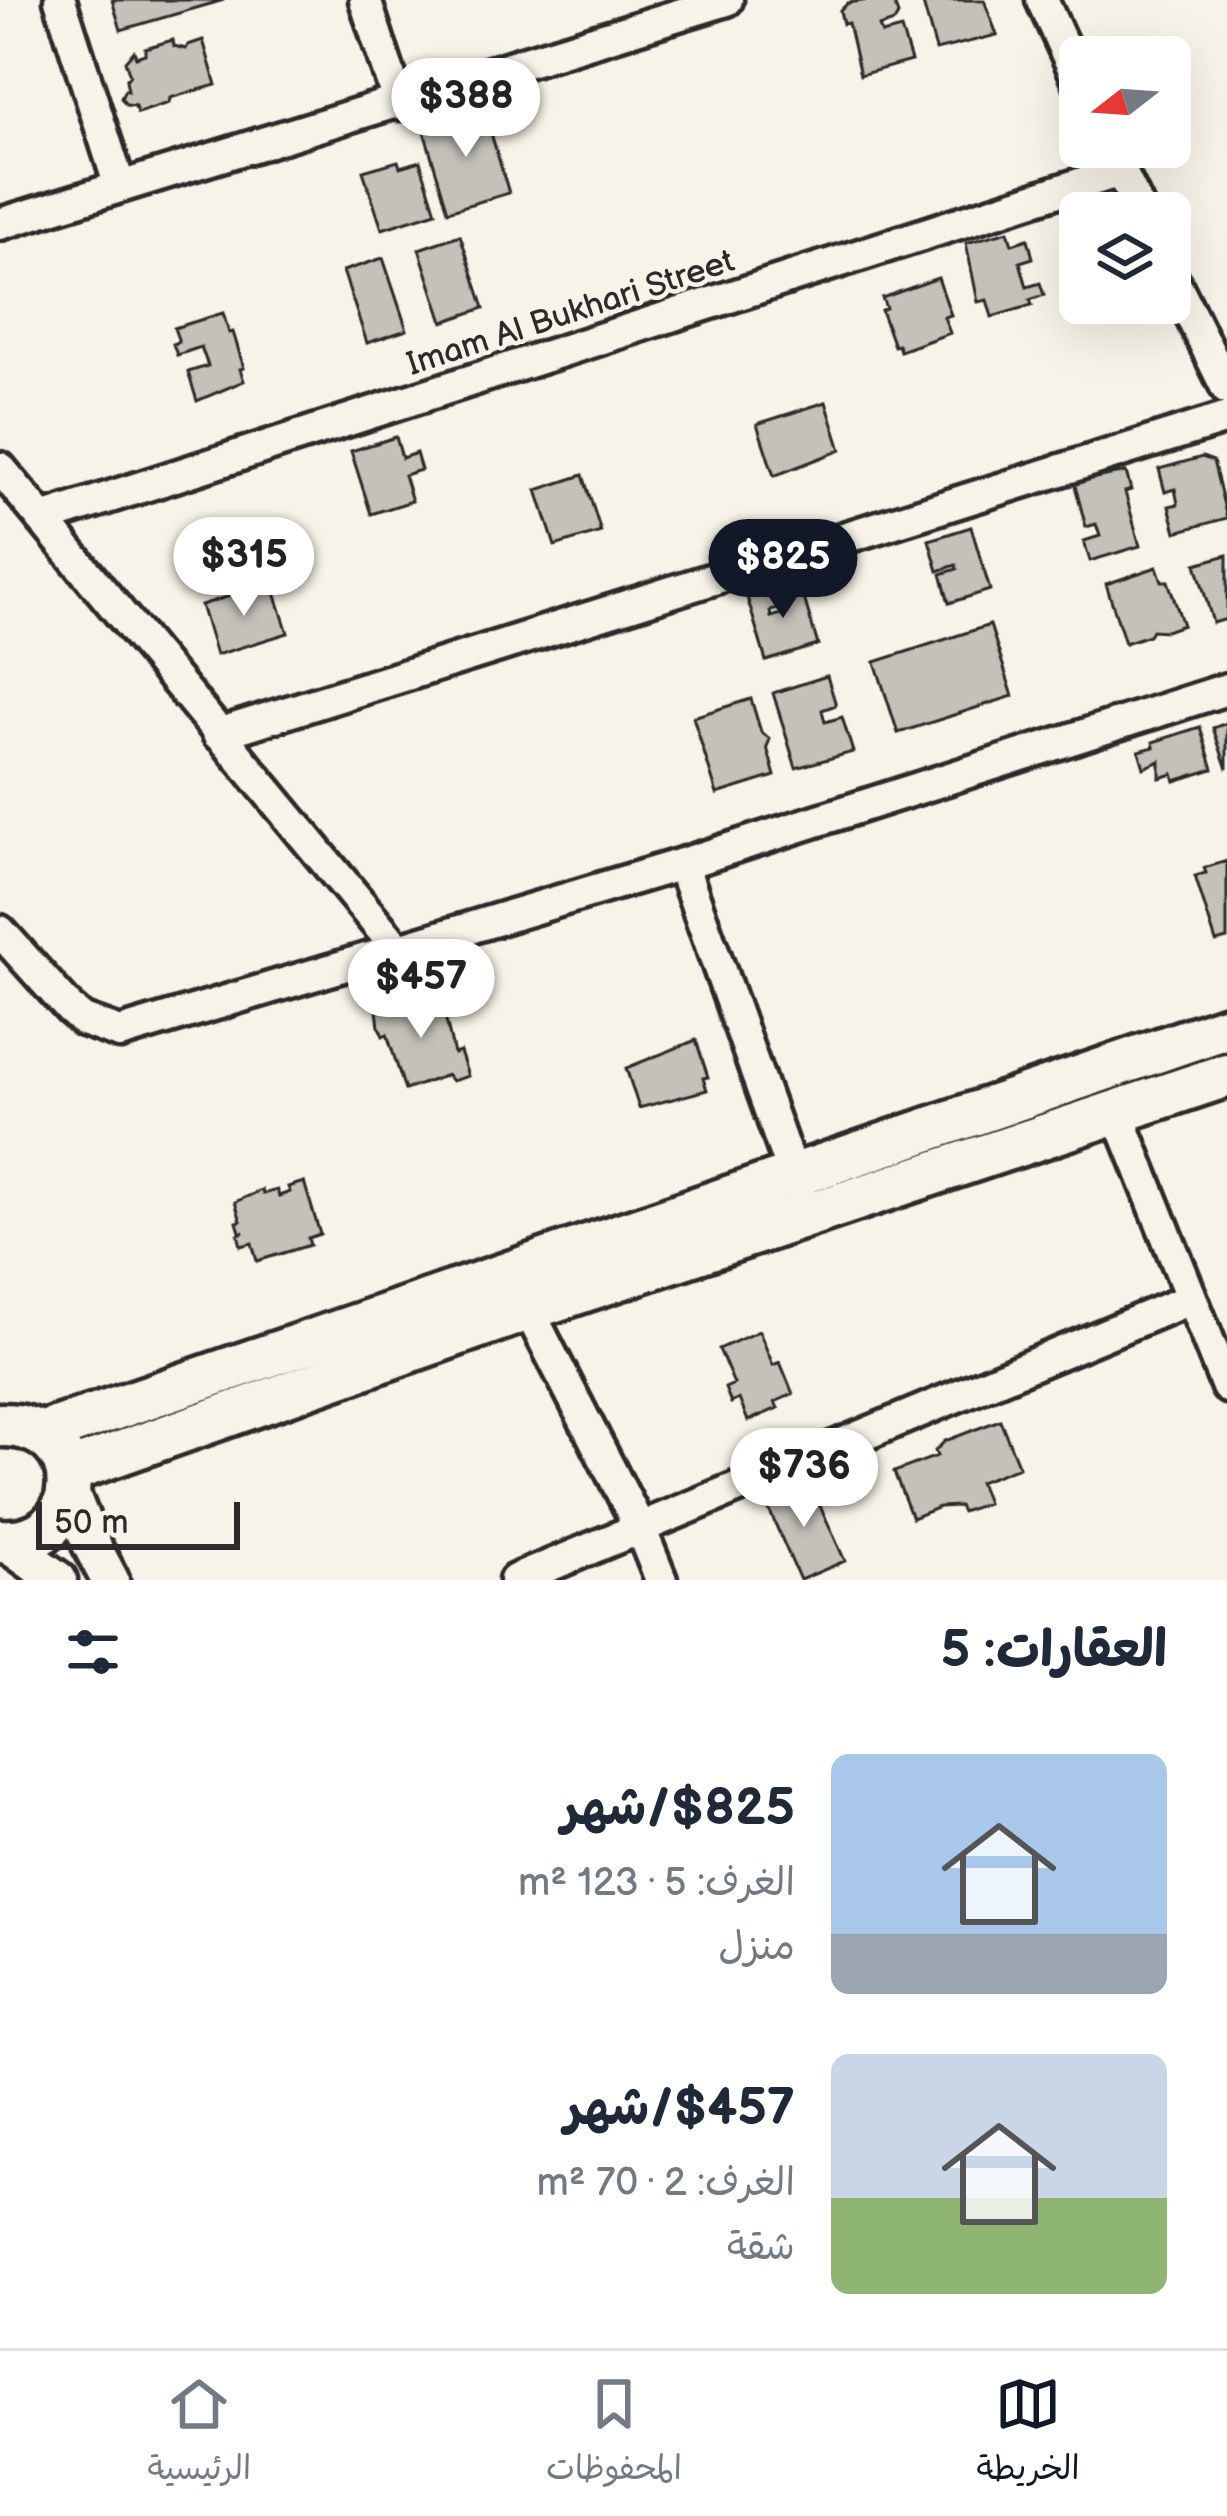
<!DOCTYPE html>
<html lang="ar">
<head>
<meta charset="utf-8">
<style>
	:root { --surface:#fff; --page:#f2f2f3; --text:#1f2937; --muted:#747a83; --line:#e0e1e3; --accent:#111827 }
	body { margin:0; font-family:"Balsamiq Sans","Playpen Sans Arabic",sans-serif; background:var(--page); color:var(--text); direction:rtl; height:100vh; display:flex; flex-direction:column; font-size:45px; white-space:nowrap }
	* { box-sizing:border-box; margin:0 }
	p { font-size:39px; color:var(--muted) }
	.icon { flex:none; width:66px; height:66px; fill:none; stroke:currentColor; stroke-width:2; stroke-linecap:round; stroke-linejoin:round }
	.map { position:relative; height:1580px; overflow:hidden; direction:ltr }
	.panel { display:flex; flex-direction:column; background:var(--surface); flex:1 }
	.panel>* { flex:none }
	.needle { width:78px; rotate:253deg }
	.buttons { position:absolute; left:1059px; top:36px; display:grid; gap:24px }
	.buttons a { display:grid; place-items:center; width:132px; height:132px; border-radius:18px; background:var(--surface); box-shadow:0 12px 48px #0002; font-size:60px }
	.scale { position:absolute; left:36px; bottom:30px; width:204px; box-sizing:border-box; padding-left:12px; border:6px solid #2b2b2b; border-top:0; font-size:33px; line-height:42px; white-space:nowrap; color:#2b2b2b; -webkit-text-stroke:9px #f7f3e8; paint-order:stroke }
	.price { position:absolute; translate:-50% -102px; padding:0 27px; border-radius:42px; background:#fff; color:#222; font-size:39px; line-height:78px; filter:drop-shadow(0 3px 6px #0008) }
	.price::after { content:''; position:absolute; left:50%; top:72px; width:36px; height:27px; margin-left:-18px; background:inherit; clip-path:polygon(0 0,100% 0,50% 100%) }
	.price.current { background:var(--accent); color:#fff }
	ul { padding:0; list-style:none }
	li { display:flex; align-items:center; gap:36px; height:300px; padding:0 60px }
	li span { display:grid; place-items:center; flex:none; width:336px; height:240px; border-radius:18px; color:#555 }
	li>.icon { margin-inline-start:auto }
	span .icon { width:144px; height:144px; fill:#fffc; stroke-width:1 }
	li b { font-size:51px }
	h2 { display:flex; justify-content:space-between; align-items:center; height:144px; padding:0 60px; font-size:51px }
	.dock { display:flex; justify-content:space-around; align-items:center; height:168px; border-top:3px solid var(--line); background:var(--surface); font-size:33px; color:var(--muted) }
	.dock a { display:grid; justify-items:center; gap:6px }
	.dock .current { color:var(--accent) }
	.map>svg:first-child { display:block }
	.building { fill:#c4c1b9; stroke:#2b2b2b; stroke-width:3 }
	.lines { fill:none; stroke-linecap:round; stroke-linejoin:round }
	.minor-casing { stroke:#2b2b2b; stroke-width:39 }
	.tertiary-casing { stroke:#2b2b2b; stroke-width:45 }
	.secondary-casing { stroke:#2b2b2b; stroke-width:51 }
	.minor { stroke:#f7f3e8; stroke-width:30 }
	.tertiary { stroke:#f7f3e8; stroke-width:36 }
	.secondary { stroke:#f7f3e8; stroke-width:42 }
	.labels { text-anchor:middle; stroke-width:9; stroke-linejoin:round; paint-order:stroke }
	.street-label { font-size:33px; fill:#2b2b2b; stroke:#f7f3e8 }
</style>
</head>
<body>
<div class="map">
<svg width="1227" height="1580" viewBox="0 0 1227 1580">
	<rect width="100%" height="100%" fill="#f7f3e8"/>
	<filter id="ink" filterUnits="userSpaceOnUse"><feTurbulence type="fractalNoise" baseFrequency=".00833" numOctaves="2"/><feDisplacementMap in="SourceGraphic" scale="24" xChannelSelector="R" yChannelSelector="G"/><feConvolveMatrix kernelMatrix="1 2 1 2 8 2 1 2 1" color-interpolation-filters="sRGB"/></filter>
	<g filter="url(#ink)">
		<!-- building -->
		<path class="building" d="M112,0H224L121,30Z
			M869,0H893L898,15L894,22L879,27L882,34L901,29L911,61L860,75L848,23L843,24L840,11L848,3Z
			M922,0H984L997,35L936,50Z
			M173,40L174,46L186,49L188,45L203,40L216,85L170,98L169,103L137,113L135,106L126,105L121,98L125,90L128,91L126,80L130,75L125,61L134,51L136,57L145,54V48Z
			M484,110L509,193L448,211L423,128Z
			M398,161L400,167L420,161L436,212L382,229L363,171Z
			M1008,231L1012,244L1028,239L1033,258L1020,262L1027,287L1040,283L1044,295L1030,300L1032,305L992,317L987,300L978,302L966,243Z
			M460,235L484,308L443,322L419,249Z
			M383,258L407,330L367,343L343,271Z
			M938,278L951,315L944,317L950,333L900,351L898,345L894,346L881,310L886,308L882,298Z
			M223,313L229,333L233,332L244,368L240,369L244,381L197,401L188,372L208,366L201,347L177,355L173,344L179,342L174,328Z
			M826,402L841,450L774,476L757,424Z
			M396,437L402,458L416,453L421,470L404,475L412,501L371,514L351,451Z
			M1202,457L1213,461L1227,518L1176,532L1169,506L1178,504L1175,489L1165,492L1159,469Z
			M1126,472L1131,490L1125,492L1140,546L1090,561L1084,541L1100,536L1096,524L1086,527L1074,482Z
			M583,475L601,532L555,546L537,490Z
			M971,527L990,590L949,603L941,574L957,569L956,565L938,571L929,540Z
			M1227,555V619L1213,623L1196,564Z
			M1157,567L1162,581H1168L1183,625L1166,631L1152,630L1149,635L1125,643L1106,584Z
			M798,578L818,645L766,661L747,597L772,590L778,609L770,611L771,617L785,613L777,584Z
			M272,583L288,633L216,655L201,605Z
			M990,625L1013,696L898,733L875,662Z
			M827,676L836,705L822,710L825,722L842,717L853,752L796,768L773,693Z
			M751,699L761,732L770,739L767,747L775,776L717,794L693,717Z
			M1227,723V769L1213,728Z
			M1200,727L1213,769L1175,781L1173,774L1160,778V761L1144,768L1139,751L1154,747L1153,742Z
			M1227,861V939L1216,942L1195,876L1206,873L1204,868Z
			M433,992L440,995L454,1054L460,1052L468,1076L452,1081L447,1075L405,1090L387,1034L383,1036L379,1027L377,1010Z
			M696,1040L708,1077L703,1078L707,1090L639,1108L626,1068Z
			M304,1182L320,1234L308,1238L310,1245L257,1261L252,1243L241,1246L238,1234L244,1232H240L237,1222L241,1221L235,1202L262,1190L263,1194L277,1190L279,1196L290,1192L288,1187Z
			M759,1331L773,1365L780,1362L793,1394L775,1402L778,1408L748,1421L739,1399L731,1403L725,1388L734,1384L719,1349Z
			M1000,1420L1019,1467L979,1482L987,1503L962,1512L959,1506L939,1507L912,1518L894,1472L937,1456L935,1451L945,1441Z
			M808,1479L845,1561L800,1580L764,1498Z"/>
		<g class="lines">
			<defs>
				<path id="minor" d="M60,0L120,187
					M365,0L399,104
					M1042,0L1080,83
					M1109,147L1141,213
					M0,224L727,0
					M1170,273L1227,389
					M0,468L397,948
					M42,519L1120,171
					M218,734L1227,418
					M682,864L799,1192
					M0,931L70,1009L83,1020L120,1033L682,864L1227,689
					M1117,1112L1227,1387
					M528,1309L641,1530L661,1580
					M515,1580L1190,1299"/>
				<path id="tertiary" d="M69,1490L91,1544L110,1580
					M5,1542L58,1580"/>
				<path id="secondary" d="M0,1425C95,1423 88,1548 0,1541
					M43,1433L1227,1027
					M69,1471L528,1309L1227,1075"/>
			</defs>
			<!-- minor casing -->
			<use href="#minor" class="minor-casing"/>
			<!-- tertiary casing -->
			<use href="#tertiary" class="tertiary-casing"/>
			<!-- secondary casing -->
			<use href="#secondary" class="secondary-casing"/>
			<!-- minor -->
			<use href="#minor" class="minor"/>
			<!-- tertiary -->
			<use href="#tertiary" class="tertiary"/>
			<!-- secondary -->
			<use href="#secondary" class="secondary"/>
		</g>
	</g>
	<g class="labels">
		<!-- street labels -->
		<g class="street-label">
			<text transform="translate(570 311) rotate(-18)" y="12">Imam Al Bukhari Street</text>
		</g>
	</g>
</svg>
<div class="buttons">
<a><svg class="needle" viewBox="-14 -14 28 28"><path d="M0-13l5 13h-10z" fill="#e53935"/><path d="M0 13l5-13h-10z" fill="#747a83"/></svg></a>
<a><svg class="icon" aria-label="layers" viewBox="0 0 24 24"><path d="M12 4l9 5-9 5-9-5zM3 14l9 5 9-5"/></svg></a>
</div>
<div class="scale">50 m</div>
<b class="price" style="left:466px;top:160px">$388</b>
<b class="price" style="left:244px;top:619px">$315</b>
<b class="price current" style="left:783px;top:621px">$825</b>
<b class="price" style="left:421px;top:1041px">$457</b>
<b class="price" style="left:804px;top:1530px">$736</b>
</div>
<section class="panel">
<h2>العقارات: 5<svg class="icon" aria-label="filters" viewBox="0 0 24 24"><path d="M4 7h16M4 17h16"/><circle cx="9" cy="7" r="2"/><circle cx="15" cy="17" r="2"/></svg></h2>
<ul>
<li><span style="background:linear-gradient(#a9c7e8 75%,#9aa5b1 0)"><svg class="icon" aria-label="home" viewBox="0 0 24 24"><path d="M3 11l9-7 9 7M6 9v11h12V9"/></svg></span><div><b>$825/شهر</b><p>الغرف: 5 · 123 m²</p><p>منزل</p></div></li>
<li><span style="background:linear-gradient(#c9d6e8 60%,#8fb573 0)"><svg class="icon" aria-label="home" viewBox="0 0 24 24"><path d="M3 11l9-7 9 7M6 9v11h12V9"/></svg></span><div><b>$457/شهر</b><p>الغرف: 2 · 70 m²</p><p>شقة</p></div></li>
</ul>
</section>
<nav class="dock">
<a class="current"><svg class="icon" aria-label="map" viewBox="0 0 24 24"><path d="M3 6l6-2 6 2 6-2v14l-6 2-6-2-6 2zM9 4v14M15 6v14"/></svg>الخريطة</a>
<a><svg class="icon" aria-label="saved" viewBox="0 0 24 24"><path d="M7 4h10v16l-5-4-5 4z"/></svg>المحفوظات</a>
<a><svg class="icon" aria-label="home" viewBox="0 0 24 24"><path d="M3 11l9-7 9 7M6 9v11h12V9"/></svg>الرئيسية</a>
</nav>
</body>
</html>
